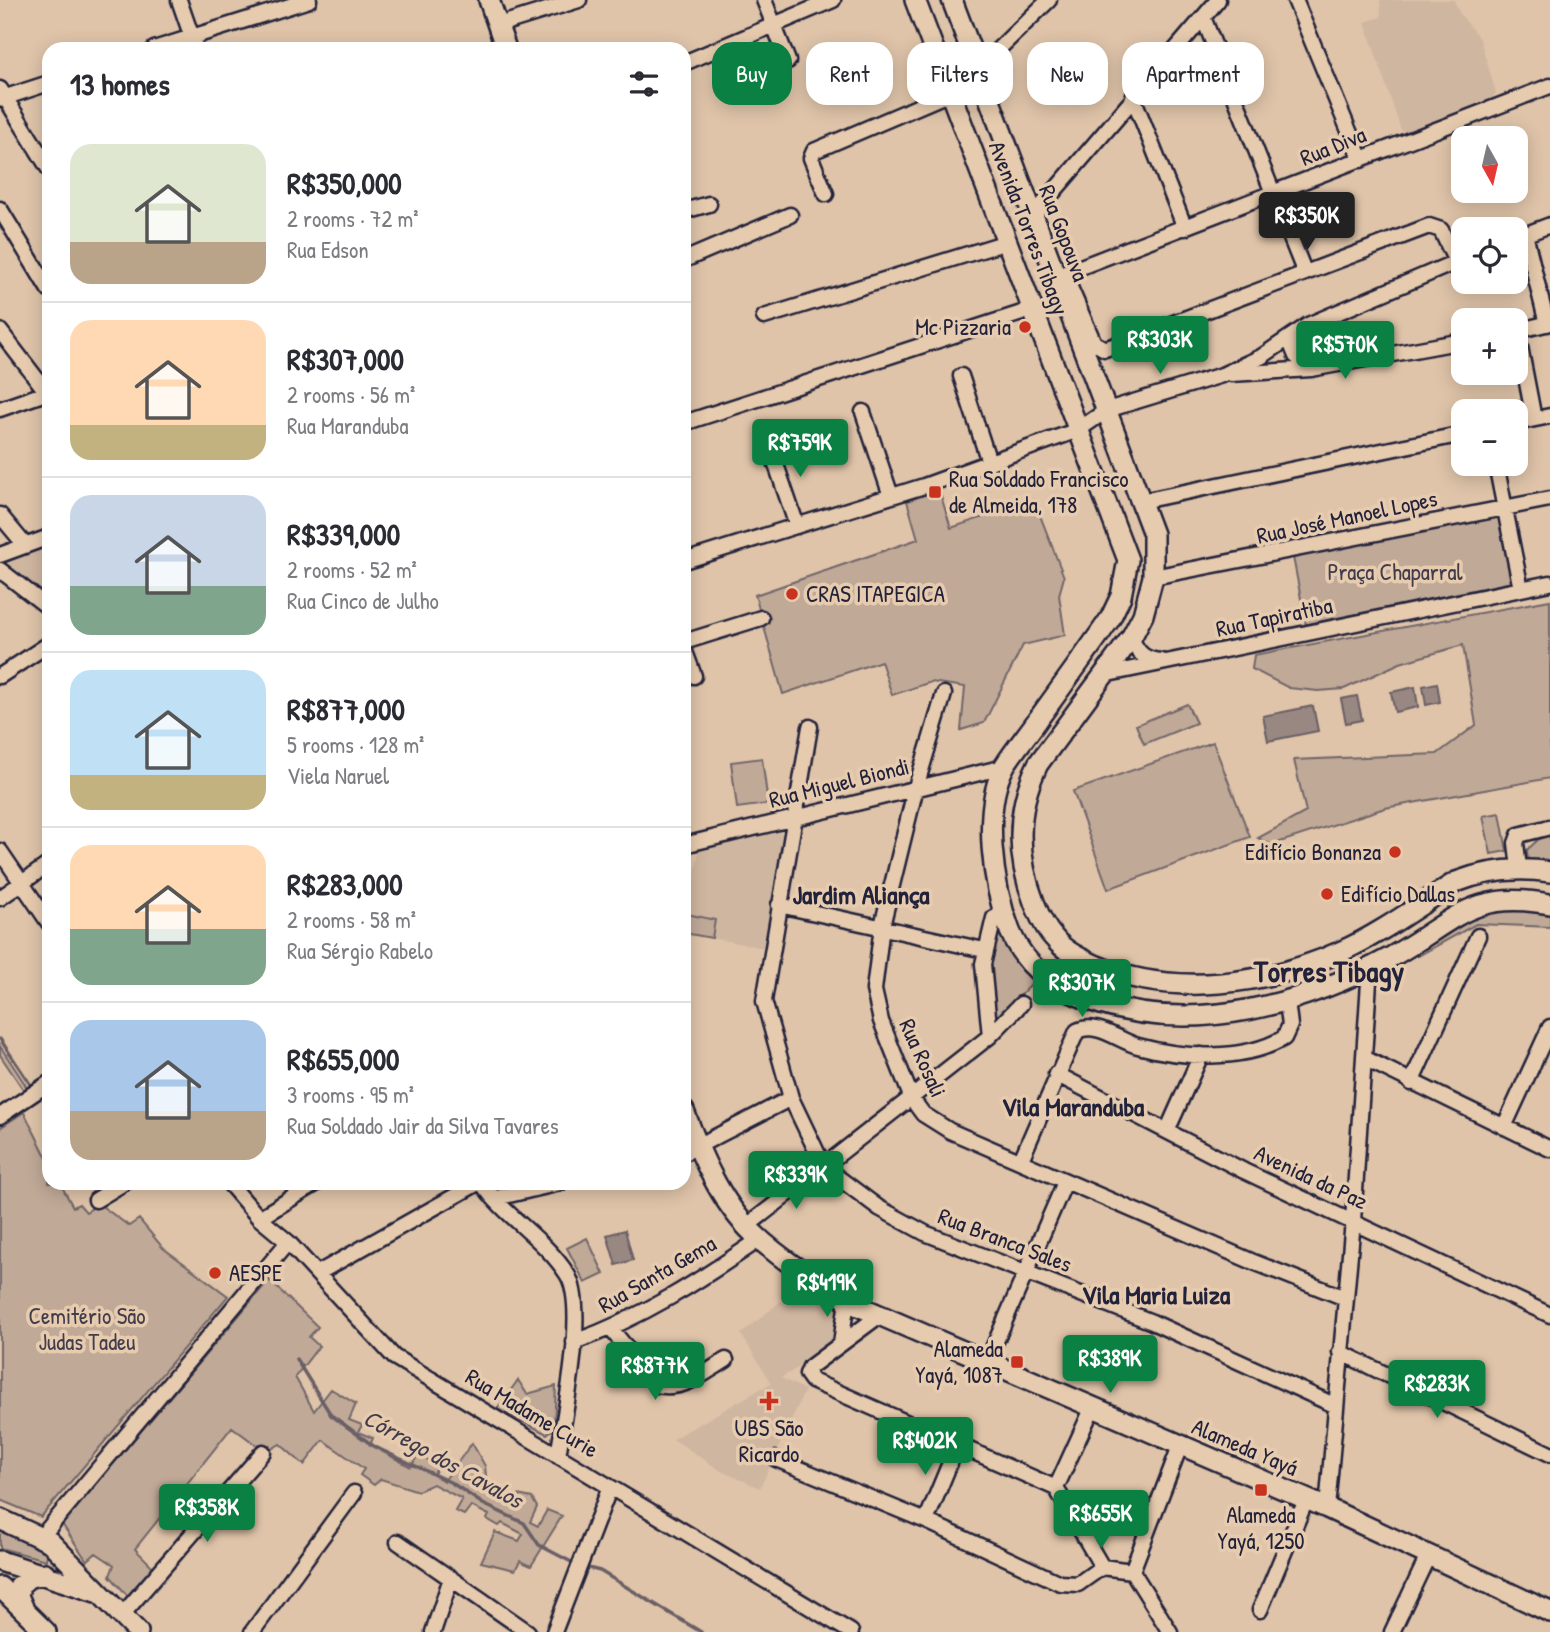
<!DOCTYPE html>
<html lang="en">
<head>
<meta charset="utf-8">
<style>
	:root { --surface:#fff; --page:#f2f2f3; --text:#2b2b33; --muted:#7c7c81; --line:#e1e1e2; --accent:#0b8043 }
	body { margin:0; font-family:"Patrick Hand",sans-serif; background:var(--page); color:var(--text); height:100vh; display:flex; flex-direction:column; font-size:26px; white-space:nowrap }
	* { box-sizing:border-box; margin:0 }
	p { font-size:23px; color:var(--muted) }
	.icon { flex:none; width:38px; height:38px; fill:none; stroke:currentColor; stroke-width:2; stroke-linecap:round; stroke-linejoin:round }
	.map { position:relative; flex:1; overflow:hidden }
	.details { position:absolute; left:42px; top:42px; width:649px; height:1148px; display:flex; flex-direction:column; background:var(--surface); border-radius:21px; box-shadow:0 4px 18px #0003 }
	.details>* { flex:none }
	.banner { position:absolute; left:712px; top:42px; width:665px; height:63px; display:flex; gap:14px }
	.needle { width:46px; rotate:172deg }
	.tools { position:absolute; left:1451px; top:126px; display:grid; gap:14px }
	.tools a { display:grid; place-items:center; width:77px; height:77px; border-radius:14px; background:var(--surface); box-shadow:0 4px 18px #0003; font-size:35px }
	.price { position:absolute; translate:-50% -60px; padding:0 16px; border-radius:7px; background:var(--accent); color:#fff; font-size:23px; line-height:46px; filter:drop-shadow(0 2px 4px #0008) }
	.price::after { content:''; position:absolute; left:50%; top:42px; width:21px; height:16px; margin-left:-10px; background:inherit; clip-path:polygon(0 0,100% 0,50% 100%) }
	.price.on { background:#222; color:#fff }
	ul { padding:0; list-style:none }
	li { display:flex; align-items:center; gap:21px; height:175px; padding:0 28px }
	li+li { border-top:2px solid var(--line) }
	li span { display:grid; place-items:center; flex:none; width:196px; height:140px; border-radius:21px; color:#555 }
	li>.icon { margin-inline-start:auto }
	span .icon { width:84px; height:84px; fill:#fffc; stroke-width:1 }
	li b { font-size:30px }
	h2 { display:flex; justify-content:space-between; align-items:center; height:84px; padding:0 28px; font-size:30px }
	.tag { padding:0 24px; border-radius:21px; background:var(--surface); box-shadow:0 4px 18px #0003; font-size:24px; line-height:63px }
	.tag.on { background:var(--accent); color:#fff }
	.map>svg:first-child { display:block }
	.built { fill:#cfb6a0 }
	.green { fill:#c0a997; stroke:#716669; stroke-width:2 }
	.water { fill:#998882; stroke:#695f66; stroke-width:2 }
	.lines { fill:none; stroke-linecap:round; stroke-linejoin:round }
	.stream { stroke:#695f66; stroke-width:3.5 }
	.street-casing { stroke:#22223b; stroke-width:19 }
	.secondary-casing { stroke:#22223b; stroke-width:24 }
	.street { stroke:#e7cbae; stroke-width:14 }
	.secondary { stroke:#e7cbae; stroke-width:19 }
	.poi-dot { fill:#c8321e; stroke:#e7cbae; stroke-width:2.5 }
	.labels { text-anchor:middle; stroke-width:7; stroke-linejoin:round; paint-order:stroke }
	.street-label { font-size:23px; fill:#22223b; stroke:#e7cbae }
	.poi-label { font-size:23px; fill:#22223b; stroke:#e7cbae; text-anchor:start }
	.park-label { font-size:23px; fill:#423d4d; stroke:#e7cbae }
	.water-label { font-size:24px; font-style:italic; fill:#403c4d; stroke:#e7cbae }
	.quarter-label { font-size:26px; font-weight:bold; fill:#22223b; stroke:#e7cbae }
	.district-label { font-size:30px; font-weight:bold; fill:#22223b; stroke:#e7cbae }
</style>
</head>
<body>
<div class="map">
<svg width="1550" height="1632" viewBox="0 0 1550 1632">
	<rect width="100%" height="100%" fill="#dfc4a9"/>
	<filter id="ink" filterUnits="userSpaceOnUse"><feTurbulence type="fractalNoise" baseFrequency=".0143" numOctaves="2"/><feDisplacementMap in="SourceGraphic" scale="14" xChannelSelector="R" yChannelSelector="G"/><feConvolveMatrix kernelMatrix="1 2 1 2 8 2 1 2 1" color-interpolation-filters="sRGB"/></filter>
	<g filter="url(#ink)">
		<!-- built -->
		<path class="built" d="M1380,0H1454L1460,14L1480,39L1496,93L1489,101L1405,132L1401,130L1365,22L1381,17Z
			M49,543V599L4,565L6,558Z
			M779,832L787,837L765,948L684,933L699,851Z
			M803,1283L842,1305L838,1342L781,1378L805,1390L760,1488L721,1471L673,1439L771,1383L741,1334Z"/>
		<!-- green -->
		<path class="green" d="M939,490L951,528L1034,500L1064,577L1059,595L1065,635L1023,645L984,723L961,730L965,687L931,682L892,695L881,661L783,694L755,595L918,539L907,501Z
			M1501,516L1514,584L1306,625L1293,557Z
			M1550,600V778L1385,808L1271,845L1258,838L1306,812L1294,760L1437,754L1476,725L1463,645L1400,663L1344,689L1318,691L1289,688L1252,669L1254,655Z
			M1187,704L1196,723L1144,744L1136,725Z
			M1213,742L1250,837L1108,889L1073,791Z
			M762,758L768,804L737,808L731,762Z
			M1500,813L1507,851L1491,854L1483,816Z
			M1550,835V864L1528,862L1527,850L1540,838Z
			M1480,905L1550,906V927L1476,924L1418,956L1407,949Z
			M687,914L715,920L712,938L684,933Z
			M1002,917L1036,980L991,1025L987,955Z
			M0,1046L25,1084L27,1090L25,1092L0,1055Z
			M24,1112L49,1162V1183H60L73,1207L79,1204L86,1212L99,1204L129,1226L139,1219L163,1248L228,1296L41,1517L0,1500V1128Z
			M587,1238L604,1274L585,1283L567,1248Z
			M269,1280L318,1327L309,1337L319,1346L295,1377L314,1411L331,1389L356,1404L349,1420L362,1425L358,1432L373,1438L370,1445L411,1467L417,1456L440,1464L433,1475L444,1481L472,1443L485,1466L488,1495L506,1501L518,1495L532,1498L537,1507L530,1522L538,1526L547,1510L562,1516L531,1566L520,1561L515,1570L481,1562L495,1532L519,1541L523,1534L502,1523L499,1526L487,1519L489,1515L471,1506L464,1515L455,1511L462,1499L433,1484L418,1491L381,1479L374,1485L360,1475L364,1469L323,1440L304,1465L280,1444L270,1450L255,1444L232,1427L135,1549L154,1568L135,1595H127L110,1576L114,1565L96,1553L87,1561L62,1524Z
			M518,1380L527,1394L556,1386L554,1428L547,1434L497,1409Z
			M0,1525L48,1548L46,1560L0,1548Z"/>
		<!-- water -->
		<path class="water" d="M1437,683L1440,702L1426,705L1423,686Z
			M1415,687L1418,707L1395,712L1391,692Z
			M1357,696L1362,720L1346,723L1341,699Z
			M1313,706L1318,731L1268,741L1263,716Z
			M625,1230L633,1260L616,1265L607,1235Z"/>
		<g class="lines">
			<!-- stream -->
			<path class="stream" d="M0,1039L32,1087
				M296,1359L331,1415L375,1447L452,1483L483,1504L524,1523L539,1545L577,1565
				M584,1567L600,1571L701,1632"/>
			<defs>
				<path id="street" d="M179,0L196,49
					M764,0L788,61
					M1295,0L1361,160
					M1203,17L1304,271
					M498,25L579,0
					M154,49L309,0
					M684,63L833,0
					M978,69L1049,0
					M0,89L49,169
					M1133,97L1185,228
					M0,99L49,83
					M826,194L811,158L814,151L950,93
					M0,209L49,290
					M684,211L709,204
					M1032,217L1218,0
					M1525,234L1547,324
					M1516,238L1550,225
					M684,260L790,215
					M1053,273H1065L1550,86
					M1069,285L1094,343L1105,349L1429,226L1441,230L1456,262
					M764,317L1007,242
					M0,331L49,395
					M1516,331L1550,323
					M1517,331L1534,419
					M1289,339L1296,356L1311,369
					M1231,374L1311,369L1463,341
					M961,376L989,462
					M0,409L46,393
					M863,412L891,496
					M684,423L1034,309
					M1516,423L1550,416
					M769,444L797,526
					M1496,464L1521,589
					M1142,501L1463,434
					M0,515L25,545
					M0,555L49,537
					M684,561L924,486L1078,430L1107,410L1222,375L1261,357L1308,325L1463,259
					M0,570L49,608
					M1153,577L1550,499
					M1131,638C1138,653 1144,660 1161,661
					M684,642L761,618
					M684,649L694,676
					M1103,675L1550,583
					M0,676L49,644
					M944,694L916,787L882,926L874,990L881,1021L912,1099L923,1114L950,1131L1251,1261L1345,1298
					M810,727L764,1001L791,1098L824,1167L879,1208L925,1233L1152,1322L1334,1405
					M684,845L1004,767
					M0,851L49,923
					M1519,868L1516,843L1519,835L1550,827
					M0,898L49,864
					M779,905L984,950
					M990,1036L983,964L994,918
					M1366,1059L1550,1149
					M1056,1074L1244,1171L1550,1315
					M1411,1083L1478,936
					M0,1116L49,1083
					M1504,1127L1550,1027
					M1167,1131L1201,1055
					M684,1153L791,1098
					M1021,1160L1077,1031C1097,1021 1119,1041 1138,1046C1182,1058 1243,1062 1284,1038L1290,1025L1287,1002
					M229,1183L259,1218L288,1242L394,1357L851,1632
					M482,1183C505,1217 545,1239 567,1274C588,1306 564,1416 558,1456
					M496,1198L560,1183
					M96,1200L124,1183
					M259,1218L317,1183
					M747,1226L990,1036L1021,1004
					M318,1273L478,1183
					M880,1315L810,1367L807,1374L812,1381L1056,1488L1102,1567
					M611,1329L657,1385C684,1391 704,1373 726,1360
					M574,1342C642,1318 701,1280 760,1239
					M841,1344L847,1300
					M1340,1352L1550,1454
					M987,1362L1065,1182
					M776,1459L926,1521L1060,1583L1078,1584L1102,1567L1132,1571
					M1056,1488L1092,1409
					M1327,1508L1353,1221L1370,967
					M926,1521L957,1446
					M42,1536L288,1242
					M398,1542L528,1632
					M1132,1571L1180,1446
					M1132,1571L1170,1632
					M1260,1610L1306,1500
					M123,1614L263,1452
					M252,1632L354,1493
					M433,1632L451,1578
					M554,1632L610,1487
					M1392,1632L1429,1554"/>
				<path id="secondary" d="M489,0L506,49
					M915,0L1128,560L1121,596L1110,619C1087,652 1063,685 1039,718C1028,734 1015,749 1005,765C981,808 993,887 1010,931C1027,972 1061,991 1101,1004C1199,1034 1304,1004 1391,957C1454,922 1471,889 1550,904
					M952,0L1153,534V577L1143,615L1131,638L1038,764C1016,809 1016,855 1034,902C1039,915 1045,929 1055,939C1064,951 1081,959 1095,965C1172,998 1267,985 1342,951C1382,933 1419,905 1456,882C1487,870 1517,867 1550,872
					M684,1111C700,1153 720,1202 753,1233C783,1262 821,1284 856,1305L1327,1508L1550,1612
					M0,1519L50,1542L138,1632
					M0,1561L99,1593
					M0,1587L46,1632
					M23,1607L18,1596L20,1585L28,1578L45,1573"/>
			</defs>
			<!-- street casing -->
			<use href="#street" class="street-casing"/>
			<!-- secondary casing -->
			<use href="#secondary" class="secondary-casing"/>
			<!-- street -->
			<use href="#street" class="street"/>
			<!-- secondary -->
			<use href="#secondary" class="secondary"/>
		</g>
	</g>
	<!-- markers -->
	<g class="poi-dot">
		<circle cx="1025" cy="327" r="7"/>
		<rect x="928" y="485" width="14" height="14" rx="3.5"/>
		<circle cx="792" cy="594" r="7"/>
		<circle cx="1395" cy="852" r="7"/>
		<circle cx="1327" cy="894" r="7"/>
		<circle cx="215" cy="1273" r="7"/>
		<rect x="1010" y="1355" width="14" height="14" rx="3.5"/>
		<path d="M765.5 1390.5h7v7h7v7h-7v7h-7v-7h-7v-7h7z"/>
		<rect x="1254" y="1483" width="14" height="14" rx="3.5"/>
	</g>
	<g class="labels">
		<!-- street labels -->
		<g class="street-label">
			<text transform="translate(1333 146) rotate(-22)" y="8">Rua Diva</text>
			<text transform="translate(1029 228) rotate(69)" y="8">Avenida Torres Tibagy</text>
			<text transform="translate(1064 233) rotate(69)" y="8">Rua Gopouva</text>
			<text transform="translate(1347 517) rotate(-12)" y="8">Rua José Manoel Lopes</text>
			<text transform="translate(1274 617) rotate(-12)" y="8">Rua Tapiratiba</text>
			<text transform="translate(839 783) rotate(-14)" y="8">Rua Miguel Biondi</text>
			<text transform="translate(923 1058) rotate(66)" y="8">Rua Rosali</text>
			<text transform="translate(1311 1177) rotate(25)" y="8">Avenida da Paz</text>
			<text transform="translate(1005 1240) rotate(21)" y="8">Rua Branca Sales</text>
			<text transform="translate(657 1274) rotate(-30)" y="8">Rua Santa Gema</text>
			<text transform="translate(532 1413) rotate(31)" y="8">Rua Madame Curie</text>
			<text transform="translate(1245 1447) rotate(23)" y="8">Alameda Yayá</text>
		</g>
		<!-- poi labels -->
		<g class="poi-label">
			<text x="1011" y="335" text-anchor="end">Mc Pizzaria</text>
			<text x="949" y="487">Rua Soldado Francisco<tspan x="949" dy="26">de Almeida, 178</tspan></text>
			<text x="806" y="602">CRAS ITAPEGICA</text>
			<text x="1381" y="860" text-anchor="end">Edifício Bonanza</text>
			<text x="1341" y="902">Edifício Dallas</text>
			<text x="229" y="1281">AESPE</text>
			<text x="1003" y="1357" text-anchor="end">Alameda<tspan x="1003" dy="26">Yayá, 1087</tspan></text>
			<text x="769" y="1436" text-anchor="middle">UBS São<tspan x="769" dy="26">Ricardo</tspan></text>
			<text x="1261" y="1523" text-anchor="middle">Alameda<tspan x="1261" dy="26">Yayá, 1250</tspan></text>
		</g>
		<!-- park labels -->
		<g class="park-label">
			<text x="1395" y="580">Praça Chaparral</text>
			<text x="87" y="1324">Cemitério São<tspan x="87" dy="26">Judas Tadeu</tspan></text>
		</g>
		<!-- water labels -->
		<g class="water-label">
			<text transform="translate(443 1459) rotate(29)" y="8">Córrego dos Cavalos</text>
		</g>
		<!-- quarter labels -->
		<g class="quarter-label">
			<text x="861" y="904">Jardim Aliança</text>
			<text x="1073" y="1116">Vila Maranduba</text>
			<text x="1156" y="1304">Vila Maria Luiza</text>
		</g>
		<!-- district labels -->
		<g class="district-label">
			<text x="1329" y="982">Torres Tibagy</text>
		</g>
	</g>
</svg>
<div class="tools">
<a><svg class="needle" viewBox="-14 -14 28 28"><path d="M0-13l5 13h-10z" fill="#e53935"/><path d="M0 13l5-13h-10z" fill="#7c7c81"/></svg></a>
<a><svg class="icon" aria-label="locate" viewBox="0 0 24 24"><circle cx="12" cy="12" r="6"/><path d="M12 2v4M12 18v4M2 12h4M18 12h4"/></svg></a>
<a>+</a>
<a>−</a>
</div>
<b class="price on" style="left:1307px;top:252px">R$350K</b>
<b class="price" style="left:1160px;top:376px">R$303K</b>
<b class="price" style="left:1345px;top:381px">R$570K</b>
<b class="price" style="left:800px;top:479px">R$759K</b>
<b class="price" style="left:1082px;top:1019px">R$307K</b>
<b class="price" style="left:796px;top:1211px">R$339K</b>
<b class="price" style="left:827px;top:1319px">R$419K</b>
<b class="price" style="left:1110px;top:1395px">R$389K</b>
<b class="price" style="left:655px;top:1402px">R$877K</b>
<b class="price" style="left:1437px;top:1420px">R$283K</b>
<b class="price" style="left:925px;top:1477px">R$402K</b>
<b class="price" style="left:207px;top:1544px">R$358K</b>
<b class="price" style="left:1101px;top:1550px">R$655K</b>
<div class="banner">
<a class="tag on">Buy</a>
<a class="tag">Rent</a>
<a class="tag">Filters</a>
<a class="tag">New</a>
<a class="tag">Apartment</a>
</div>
<section class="details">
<h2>13 homes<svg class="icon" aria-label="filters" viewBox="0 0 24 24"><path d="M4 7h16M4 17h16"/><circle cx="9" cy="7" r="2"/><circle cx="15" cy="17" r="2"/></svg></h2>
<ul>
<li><span style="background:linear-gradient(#dfe7d0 70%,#b9a48a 0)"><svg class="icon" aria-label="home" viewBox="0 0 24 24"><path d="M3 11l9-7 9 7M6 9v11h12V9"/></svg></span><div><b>R$350,000</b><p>2 rooms · 72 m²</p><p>Rua Edson</p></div></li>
<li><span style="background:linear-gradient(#ffd9b3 75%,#c2b280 0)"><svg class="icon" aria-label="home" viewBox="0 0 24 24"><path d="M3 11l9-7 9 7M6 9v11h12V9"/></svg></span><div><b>R$307,000</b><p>2 rooms · 56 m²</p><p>Rua Maranduba</p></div></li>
<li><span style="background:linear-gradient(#c9d6e8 65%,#7fa58c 0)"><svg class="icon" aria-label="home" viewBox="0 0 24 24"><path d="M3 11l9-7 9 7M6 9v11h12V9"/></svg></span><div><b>R$339,000</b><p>2 rooms · 52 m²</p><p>Rua Cinco de Julho</p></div></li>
<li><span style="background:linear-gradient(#bfe0f5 75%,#c2b280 0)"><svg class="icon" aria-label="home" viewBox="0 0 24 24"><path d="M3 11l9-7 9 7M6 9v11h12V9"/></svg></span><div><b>R$877,000</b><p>5 rooms · 128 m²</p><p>Viela Naruel</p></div></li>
<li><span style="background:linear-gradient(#ffd9b3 60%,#7fa58c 0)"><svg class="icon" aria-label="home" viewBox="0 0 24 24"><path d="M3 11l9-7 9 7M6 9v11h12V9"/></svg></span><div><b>R$283,000</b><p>2 rooms · 58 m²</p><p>Rua Sérgio Rabelo</p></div></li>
<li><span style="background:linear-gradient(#a9c7e8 65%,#b9a48a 0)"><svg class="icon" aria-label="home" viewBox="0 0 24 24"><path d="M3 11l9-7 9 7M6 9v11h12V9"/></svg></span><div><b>R$655,000</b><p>3 rooms · 95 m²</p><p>Rua Soldado Jair da Silva Tavares</p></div></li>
</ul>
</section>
</div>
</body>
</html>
